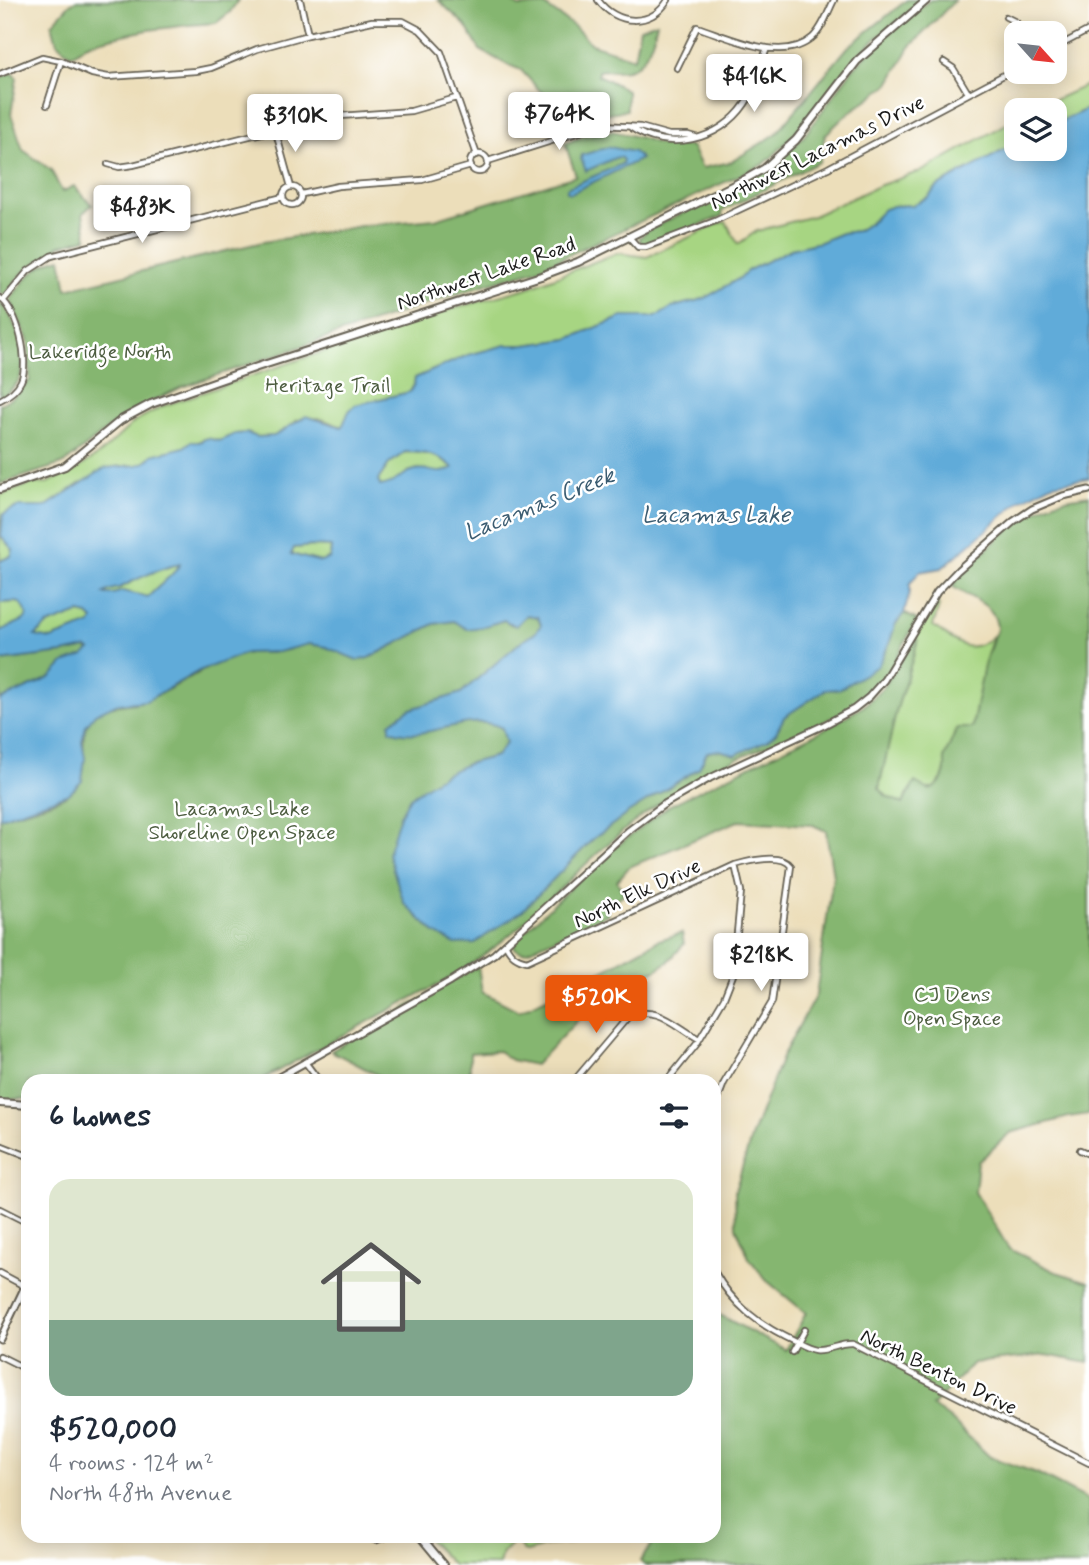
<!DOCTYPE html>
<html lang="en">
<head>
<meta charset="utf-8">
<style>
	:root { --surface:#fff; --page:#f2f2f3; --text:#1f2937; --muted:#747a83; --line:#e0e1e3; --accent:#ea580c }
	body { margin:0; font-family:Mynerve,sans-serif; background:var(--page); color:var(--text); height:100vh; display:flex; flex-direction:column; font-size:26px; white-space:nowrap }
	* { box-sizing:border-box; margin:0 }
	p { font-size:23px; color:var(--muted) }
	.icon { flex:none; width:38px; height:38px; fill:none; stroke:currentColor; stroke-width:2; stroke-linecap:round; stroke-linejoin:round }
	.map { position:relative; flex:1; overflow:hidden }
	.side { position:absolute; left:21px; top:1074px; width:700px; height:469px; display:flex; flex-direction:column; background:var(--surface); border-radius:21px; box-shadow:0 4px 18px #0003 }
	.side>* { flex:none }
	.needle { width:46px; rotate:117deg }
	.buttons { position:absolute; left:1004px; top:21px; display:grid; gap:14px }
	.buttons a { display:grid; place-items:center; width:63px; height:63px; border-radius:14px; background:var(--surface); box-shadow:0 4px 18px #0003; font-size:35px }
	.price { position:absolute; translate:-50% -60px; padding:0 16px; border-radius:7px; background:#fff; color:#222; font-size:23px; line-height:46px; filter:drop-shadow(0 2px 4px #0008) }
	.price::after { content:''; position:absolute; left:50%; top:42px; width:21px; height:16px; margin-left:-10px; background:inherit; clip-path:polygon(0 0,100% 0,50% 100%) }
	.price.selected { background:var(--accent); color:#fff }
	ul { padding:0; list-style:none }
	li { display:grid; align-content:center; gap:14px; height:371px; padding:0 28px }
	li+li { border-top:2px solid var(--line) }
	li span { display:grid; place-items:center; height:217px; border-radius:21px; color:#555 }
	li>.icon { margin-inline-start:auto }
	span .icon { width:126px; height:126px; fill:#fffc; stroke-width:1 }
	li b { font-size:30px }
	h2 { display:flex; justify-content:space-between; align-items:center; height:84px; padding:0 28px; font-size:30px }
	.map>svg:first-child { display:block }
	.green { fill:#a7d582; stroke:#62784f; stroke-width:2 }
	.forest { fill:#85b670; stroke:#506946; stroke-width:2 }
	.water { fill:#61abd9; stroke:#3e647a; stroke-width:2; fill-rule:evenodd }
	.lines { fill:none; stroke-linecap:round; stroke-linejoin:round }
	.minor-casing { stroke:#656053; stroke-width:8 }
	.tertiary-casing { stroke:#656053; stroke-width:9 }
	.secondary-casing { stroke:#656053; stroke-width:10 }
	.minor { stroke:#fff; stroke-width:4.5 }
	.tertiary { stroke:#fff; stroke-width:5 }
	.secondary { stroke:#fff; stroke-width:6 }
	.labels { text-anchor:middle; stroke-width:5; stroke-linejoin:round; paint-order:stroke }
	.street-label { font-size:21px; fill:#1c1c1c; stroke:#fff }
	.park-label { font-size:21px; fill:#4d5d40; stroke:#fff }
	.water-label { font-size:23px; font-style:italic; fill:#3b5c71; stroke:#fff }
</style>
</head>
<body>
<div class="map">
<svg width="1089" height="1565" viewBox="0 0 1089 1565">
	<rect width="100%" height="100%" fill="#fff"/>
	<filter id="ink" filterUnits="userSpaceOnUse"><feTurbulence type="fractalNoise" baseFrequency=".0143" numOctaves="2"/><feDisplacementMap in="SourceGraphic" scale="14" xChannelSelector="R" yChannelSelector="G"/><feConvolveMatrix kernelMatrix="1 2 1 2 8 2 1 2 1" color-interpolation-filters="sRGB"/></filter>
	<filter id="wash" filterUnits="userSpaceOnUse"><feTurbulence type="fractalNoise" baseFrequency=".00686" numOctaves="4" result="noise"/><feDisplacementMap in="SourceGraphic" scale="28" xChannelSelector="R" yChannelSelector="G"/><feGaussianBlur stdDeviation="1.57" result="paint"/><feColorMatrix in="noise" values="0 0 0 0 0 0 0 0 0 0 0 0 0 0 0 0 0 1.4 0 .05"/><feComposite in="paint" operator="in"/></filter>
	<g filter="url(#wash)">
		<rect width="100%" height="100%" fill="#ecdeba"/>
		<!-- green -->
		<path class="green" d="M1089,84V108L1055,124V110H1032Z
			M1017,118V143L938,186L928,197L913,205L893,206L885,209L870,223L857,231L842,233L820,242L791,249L747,271L740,278L703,299L673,307L656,317H622L568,339L525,345H506L468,355L415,378L414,385L410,392L375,400L348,414L343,427L319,418L297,420L289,428L274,436L257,437L247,433L235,434L219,441L207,438L171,452L152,455L146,462L137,465L113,467L79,484L45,507H17L1,536L13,550L11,556L0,561V495L34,483L45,484L76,470L102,452L135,421L163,406L431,315L527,288L617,253L647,257L720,223L726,222L738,244L757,231L813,216L878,186L924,170Z
			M405,452C423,452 441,455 453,468L441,474L418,469L408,472L394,484L380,486L378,480L389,464Z
			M314,546L331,547L330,558L321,562L291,554L294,548Z
			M180,563C175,576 158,586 148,597L123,591L112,594H103L109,589L120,588L142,576Z
			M936,601L939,606L933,626C956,641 968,658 993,636L984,665L972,728L946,765L943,778L934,788L908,793L903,804L886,796L879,788L896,712L918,641L914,640Z
			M19,602L24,605L27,615L25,620L0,631V603Z
			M79,613L88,615L93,620L91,624L51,639L34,636L47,625Z
			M426,1537H542L550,1545L527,1552L523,1551L516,1539L502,1553L499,1565H453Z"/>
		<!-- forest -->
		<path class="forest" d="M77,0H238L230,12L216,23C175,25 130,32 90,43C82,46 79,52 71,55L57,43L52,24L70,4Z
			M438,0H509L519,7L544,5L575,27L591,44L634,58L640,28L657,22C654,38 646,66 627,70C618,72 608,69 598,71V75L627,90V110L575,119L569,108L560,98L550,97L540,91L521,70L504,63L480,50L465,25Z
			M907,0H923C901,19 876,36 857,57C825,93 801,132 764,164L536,270L480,286L182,387L128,413L65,463L0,484V404L13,397L30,380L28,340L10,300C23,281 36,263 61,258L67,289L263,242L361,226L435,219L576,176L565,143L584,136L612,131L642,138L665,146H691L702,168L731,162L776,134L848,47Z
			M930,0H955L910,47L889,84L846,115L825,135L819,162L722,211L723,216L646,246H643L639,238L648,230L751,179L781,160L804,136L852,70L877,44Z
			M13,73L17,78L11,114L23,150L51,170L62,192L74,186L92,205L83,213L87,238L58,246L59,252C33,262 21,271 5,295L0,293V77Z
			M0,303C16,317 28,358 20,378C16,387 9,392 0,397Z
			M1089,495V1114L1069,1117L1010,1133L978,1162L975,1192L1009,1249L1056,1272L1089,1282V1363L1046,1355L973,1363L932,1406L950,1419L990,1457L1037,1473L1089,1500V1565H644L640,1561L656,1539L648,1537L714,1536V1312L786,1350L806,1313L766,1280L749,1258L736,1227L735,1191L752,1135L783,1055L816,995L833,876L826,831L813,825L738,821L629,867L617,881L624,894L605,907L608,914L527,951L522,952L515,949L513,942L604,856L670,805L817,733L864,706L885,685L914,640H918L896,712L879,788L886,796L903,804L915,782L929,790C942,786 948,770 944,758L957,728H972L984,665L997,629C996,602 969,599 952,586C978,555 1019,514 1057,501C1067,498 1079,497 1089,495Z
			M904,613L917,620C903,644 890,677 868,695C822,731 762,743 711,771C691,782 671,795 653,808C586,855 537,921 468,966C453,976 440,986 423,992L259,1081L28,1082V1099H0V818C18,812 57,803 70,793C97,772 71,737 94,715C109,701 132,707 149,699C182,685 210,662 245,654C255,651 267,654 277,652C288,651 298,645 308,644C330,642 347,661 369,658L434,624L454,621L463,625L482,627L504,620L512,625L528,615L538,617L541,625L535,634L524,639L461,693L445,700L442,728C463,723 482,719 502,727L506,743L496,756L467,764L389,854L404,903L435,933L475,943L523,910L593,839L628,813L699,768L707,752L719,750L735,755L776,733L784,717L825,690L839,689L877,666L889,644L895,625Z
			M87,648L89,653L50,678L0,700V661L63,653Z
			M682,933L684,944L668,962L654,971L611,985L535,1065L511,1060L498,1051L470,1053V1081H389L331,1051L478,966L482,992L519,1011L593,976L659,940Z
			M542,1537H578L571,1543L550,1545Z"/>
		<!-- water -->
		<path class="water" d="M1089,108V478L1052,484L1020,501L942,568L919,572L910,584V592L904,613L895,625L889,644L878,666L839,689L825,690L784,717L776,733L766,741L735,755L720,750L707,752L699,768L628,813L593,839L523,910L475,943L455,944L435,933L404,903L388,854L400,815L410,797L441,776L467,764L496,756L506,743L502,728C465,710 427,744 390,730V723L408,710L461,693L524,639L534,634L541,625L538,617L527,615L516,626L504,620L482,627L467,629L454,621L434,624L369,658L357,660L326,647L309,644L278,652L246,653L199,671L146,701L116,704L95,714L86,726L82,741L85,758L82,781L69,794L0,818V700L50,678L64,663L83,656L90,650L87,648L63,653L0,661V631L24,620L27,615C22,598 16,602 0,603V561L11,556L13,550L1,536L3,514L17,507H45L105,468L137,465L146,462L152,455L184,447L190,442H199L207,438L219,441L235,434L247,433L257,437L274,436L306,416L342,427L349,411L355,405L410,392L414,385L415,378L468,355L506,345H525L568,339L622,317H656L673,307L703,299L740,278L747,271L791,249L820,242L842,233L857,231L870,223L884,209L893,206L913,205L928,197L938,186L1017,143V149H1055V124ZM405,452C422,452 442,455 453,468C434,478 430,466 415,470C401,473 399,483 380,486L378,480L389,464ZM314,546L331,547L330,558L321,562L291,554L294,548ZM180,564C175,574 157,587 148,597L123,591L112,594H103C110,588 116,590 123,586C142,577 160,568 180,564ZM79,613L88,615L93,620L91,624L51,639L35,636L47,625Z
			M609,147L634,152L641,159L571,193L567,192V188L622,164L623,160L620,157L615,158L586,171L581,159L582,155Z"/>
	</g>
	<g filter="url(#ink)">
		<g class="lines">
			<defs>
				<path id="minor" d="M300,0L308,35
					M598,0C616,25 651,28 668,0
					M1006,17L1016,22L1022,33
					M1055,48L1089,30
					M944,62L953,68L968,93
					M677,68L697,27C729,37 783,64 812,38C822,30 828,12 834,0
					M0,74L42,57L61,61L92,74L108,77L196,71L211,68L257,49L308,35L372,21H403L420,30L441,52L477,155
					M47,105L61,61
					M630,127C667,153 720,141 745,104C757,87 760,66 767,48
					M275,129L291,187
					M470 163a9 9 0 1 1 18 0a9 9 0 1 1-18 0Z
					M488,161L602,125L640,127L669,135H688L695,137
					M108,164L119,167L133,165L326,117L411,111L456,98
					M283 196a9 9 0 1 1 18 0a9 9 0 1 1-18 0Z
					M302,194L338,186L422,180L471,166
					M629,237L638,247H646L715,221L828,168L1017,68
					M0,298C18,310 30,362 21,381C17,390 8,396 0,400
					M4,300L28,271L51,256L283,197
					M506,945C511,955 517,959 527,961L735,865C749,861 782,853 791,866L772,1002L724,1083L714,1109
					M305,1062L320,1082
					M573,1082L628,1017C657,1004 674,1025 699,1039
					M666,1082L696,1045L724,998L733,975L741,891L735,865
					M0,1145L28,1156
					M1080,1150L1089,1154
					M0,1209L28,1223
					M714,1271C733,1305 760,1326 795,1342C801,1345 808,1349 815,1350C827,1352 839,1343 853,1344L1089,1463
					M0,1273L28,1288
					M792,1352L804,1330
					M0,1356L28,1370"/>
				<path id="tertiary" d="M270,1082L451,981L494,954L628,831L663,805L710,778L824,725L854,709L869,697L884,680L937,592L958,570L1014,521L1032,509L1063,496L1089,490
					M0,1339L28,1280
					M365,1536L376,1540L387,1536"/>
				<path id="secondary" d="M0,489L65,466L121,420L151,404L257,367L541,276L578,262L742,181L765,168L796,140L857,61L927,0
					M0,1103L28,1105
					M420,1536L444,1565"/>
			</defs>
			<!-- minor casing -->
			<use href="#minor" class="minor-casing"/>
			<!-- tertiary casing -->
			<use href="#tertiary" class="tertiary-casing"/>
			<!-- secondary casing -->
			<use href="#secondary" class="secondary-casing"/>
			<!-- minor -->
			<use href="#minor" class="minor"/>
			<!-- tertiary -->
			<use href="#tertiary" class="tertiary"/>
			<!-- secondary -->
			<use href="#secondary" class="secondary"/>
		</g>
	</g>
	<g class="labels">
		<!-- street labels -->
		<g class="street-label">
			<text transform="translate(817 152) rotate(-26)" y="7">Northwest Lacamas Drive</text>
			<text transform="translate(486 273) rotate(-19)" y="7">Northwest Lake Road</text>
			<text transform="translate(637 893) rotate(-25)" y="7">North Elk Drive</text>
			<text transform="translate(939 1371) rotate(26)" y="7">North Benton Drive</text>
		</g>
		<!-- park labels -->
		<g class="park-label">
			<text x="100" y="358">Lakeridge North</text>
			<text x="328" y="392">Heritage Trail</text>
			<text x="242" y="815">Lacamas Lake<tspan x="242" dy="24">Shoreline Open Space</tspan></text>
			<text x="952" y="1001">CJ Dens<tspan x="952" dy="24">Open Space</tspan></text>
		</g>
		<!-- water labels -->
		<g class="water-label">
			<text transform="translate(539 503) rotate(-22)" y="8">Lacamas Creek</text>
			<text x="716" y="522">Lacamas Lake</text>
		</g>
	</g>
</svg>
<div class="buttons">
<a><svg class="needle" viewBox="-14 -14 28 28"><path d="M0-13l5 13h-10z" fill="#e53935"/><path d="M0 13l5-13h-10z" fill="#747a83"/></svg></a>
<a><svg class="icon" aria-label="layers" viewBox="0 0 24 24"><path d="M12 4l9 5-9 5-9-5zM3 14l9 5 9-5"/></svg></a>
</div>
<b class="price" style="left:754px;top:114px">$416K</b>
<b class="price" style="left:559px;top:152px">$764K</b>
<b class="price" style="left:295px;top:154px">$310K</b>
<b class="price" style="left:142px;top:245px">$483K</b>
<b class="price" style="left:761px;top:993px">$218K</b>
<b class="price selected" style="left:596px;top:1035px">$520K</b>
<section class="side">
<h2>6 homes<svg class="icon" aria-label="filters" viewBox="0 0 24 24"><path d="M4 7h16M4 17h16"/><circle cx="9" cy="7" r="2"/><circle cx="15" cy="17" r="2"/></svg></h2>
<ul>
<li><span style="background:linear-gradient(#dfe7d0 65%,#7fa58c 0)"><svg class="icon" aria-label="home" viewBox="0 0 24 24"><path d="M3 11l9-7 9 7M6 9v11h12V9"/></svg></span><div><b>$520,000</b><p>4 rooms · 124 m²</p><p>North 48th Avenue</p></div></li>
</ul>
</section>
</div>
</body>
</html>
